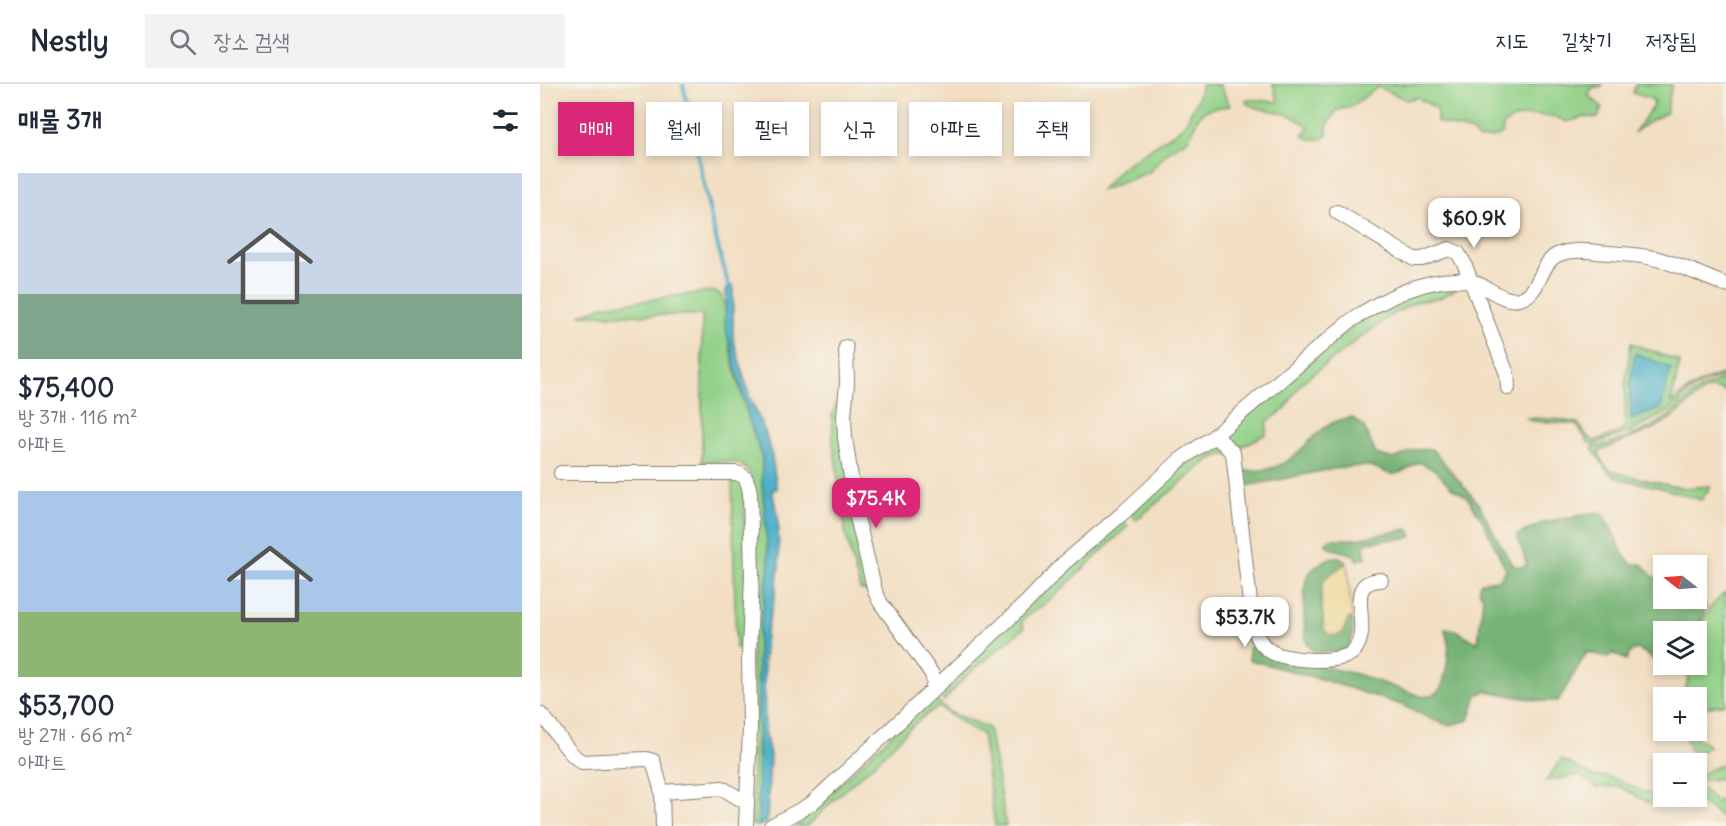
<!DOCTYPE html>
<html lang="ko">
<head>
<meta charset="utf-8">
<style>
	:root { --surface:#fff; --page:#f2f2f3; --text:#1f2937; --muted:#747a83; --line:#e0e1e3; --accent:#db2777 }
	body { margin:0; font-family:Delius,"Poor Story",sans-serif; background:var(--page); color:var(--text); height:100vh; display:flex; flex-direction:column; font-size:22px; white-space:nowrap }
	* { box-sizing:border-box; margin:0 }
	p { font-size:20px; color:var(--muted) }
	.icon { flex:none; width:33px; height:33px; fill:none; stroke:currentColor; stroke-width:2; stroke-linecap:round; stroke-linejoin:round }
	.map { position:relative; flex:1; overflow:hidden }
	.sheet { display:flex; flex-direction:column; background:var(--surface); width:540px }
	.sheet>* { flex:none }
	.guide { position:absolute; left:18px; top:18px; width:570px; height:54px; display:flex; gap:12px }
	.needle { width:39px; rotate:287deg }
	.fabs { position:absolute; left:1113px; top:471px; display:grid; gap:12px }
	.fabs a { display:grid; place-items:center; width:54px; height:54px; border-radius:0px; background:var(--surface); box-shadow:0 3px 9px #0003; font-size:30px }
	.price { position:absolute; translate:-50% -51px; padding:0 14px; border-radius:12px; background:#fff; color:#222; font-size:20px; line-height:39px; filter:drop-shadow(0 2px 3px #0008) }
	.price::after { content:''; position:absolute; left:50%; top:36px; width:18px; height:14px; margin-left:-9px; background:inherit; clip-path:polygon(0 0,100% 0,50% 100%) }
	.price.selected { background:var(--accent); color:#fff }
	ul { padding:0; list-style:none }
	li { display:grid; align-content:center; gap:12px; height:318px; padding:0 18px }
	li span { display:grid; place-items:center; height:186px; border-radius:0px; color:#555 }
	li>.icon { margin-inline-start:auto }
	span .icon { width:108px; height:108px; fill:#fffc; stroke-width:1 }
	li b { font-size:26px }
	h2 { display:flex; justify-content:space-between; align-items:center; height:72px; padding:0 18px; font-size:26px }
	.tag { padding:0 21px; border-radius:0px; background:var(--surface); box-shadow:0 3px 9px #0003; font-size:21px; line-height:54px }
	.tag.selected { background:var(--accent); color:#fff }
	header { display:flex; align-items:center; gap:36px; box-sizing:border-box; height:84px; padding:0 30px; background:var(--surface); border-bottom:2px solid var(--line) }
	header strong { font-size:28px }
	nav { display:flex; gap:33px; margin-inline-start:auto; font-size:21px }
	.search { width:420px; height:54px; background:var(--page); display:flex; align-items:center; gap:15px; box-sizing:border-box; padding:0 21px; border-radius:0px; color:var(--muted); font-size:22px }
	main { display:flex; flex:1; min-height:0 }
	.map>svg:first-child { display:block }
	.green { fill:#91d086; stroke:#567651; stroke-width:1.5; fill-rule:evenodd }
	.forest { fill:#74b273; stroke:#486748; stroke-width:1.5 }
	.sand { fill:#eeda9e; stroke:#857b5d; stroke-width:1.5 }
	.water { fill:#4aafc9; stroke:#336672; stroke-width:1.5 }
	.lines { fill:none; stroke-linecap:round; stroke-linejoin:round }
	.stream { stroke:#4aafc9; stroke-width:4 }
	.minor-casing { stroke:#877d6f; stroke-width:16 }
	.minor { stroke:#fff; stroke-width:14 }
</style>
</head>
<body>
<header>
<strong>Nestly</strong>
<div class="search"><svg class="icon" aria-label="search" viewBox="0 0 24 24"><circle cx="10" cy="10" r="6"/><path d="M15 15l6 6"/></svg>장소 검색</div>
<nav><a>지도</a><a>길찾기</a><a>저장됨</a></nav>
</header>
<main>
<section class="sheet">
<h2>매물 3개<svg class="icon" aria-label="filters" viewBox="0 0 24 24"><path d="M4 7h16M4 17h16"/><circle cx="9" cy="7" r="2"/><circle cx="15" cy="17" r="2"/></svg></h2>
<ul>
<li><span style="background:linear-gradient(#c9d6e8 65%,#7fa58c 0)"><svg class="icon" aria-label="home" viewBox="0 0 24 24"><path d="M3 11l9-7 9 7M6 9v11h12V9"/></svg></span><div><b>$75,400</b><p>방 3개 · 116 m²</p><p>아파트</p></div></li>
<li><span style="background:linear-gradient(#a9c7e8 65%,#8fb573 0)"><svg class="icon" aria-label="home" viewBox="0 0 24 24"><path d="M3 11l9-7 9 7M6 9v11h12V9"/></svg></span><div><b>$53,700</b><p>방 2개 · 66 m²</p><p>아파트</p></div></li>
</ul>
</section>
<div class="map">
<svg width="1186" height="742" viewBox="0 0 1186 742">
	<rect width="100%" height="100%" fill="#f7f3e8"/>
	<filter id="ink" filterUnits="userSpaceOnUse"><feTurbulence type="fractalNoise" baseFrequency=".0167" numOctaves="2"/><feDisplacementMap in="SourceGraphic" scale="12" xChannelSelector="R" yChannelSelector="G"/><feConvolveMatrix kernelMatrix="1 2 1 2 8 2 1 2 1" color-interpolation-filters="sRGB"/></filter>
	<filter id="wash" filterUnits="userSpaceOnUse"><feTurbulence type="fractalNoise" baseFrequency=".008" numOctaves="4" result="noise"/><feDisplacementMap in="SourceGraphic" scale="24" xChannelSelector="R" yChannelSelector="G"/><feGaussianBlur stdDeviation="1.35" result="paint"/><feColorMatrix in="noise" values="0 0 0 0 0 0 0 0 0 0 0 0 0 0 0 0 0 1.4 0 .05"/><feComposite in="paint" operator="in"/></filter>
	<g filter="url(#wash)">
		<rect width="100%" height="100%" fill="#f2dec2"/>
		<!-- green -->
		<path class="green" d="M662,0H679L690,22L672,24L663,28L658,34L648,55L625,70L609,88L560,107L582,83L636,48L645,39L657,16Z
			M733,0H1062L1061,4L1053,3L1048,11L1062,23L1058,34L1046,33L1026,38C1013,28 974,29 963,42L962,50L957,53L938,55L932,48L897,38V25L877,13L867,16L838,3L811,23L797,26L787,42V50L783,55C776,55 768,57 763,51L769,43C761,37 748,30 738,28C727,25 716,26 706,19L707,15L738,18Z
			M1096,0H1132L1126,29L1110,37L1094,49L1113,22L1114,16L1093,9Z
			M917,201L913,207L900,214L876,218L851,231L762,298L745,325L727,338L726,350L697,365L686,354V349L822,234C852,216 883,205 917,201Z
			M172,207L180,210L185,221L188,254L194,283L209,336L222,373V399L229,482L218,556V742L212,741V395C206,373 181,378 162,378V231H40L63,222Z
			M1091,259L1140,278L1131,319C1149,305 1164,295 1186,289V292L1167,297L1151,307L1129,327L1090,348L1054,360L1049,359L1036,340L992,337L986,334L1015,335L1038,339L1048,353L1055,357L1082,347L1085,340V299ZM1095,270L1121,324L1091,335L1090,301Z
			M1186,295V307L1171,304L1161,309L1135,332L1113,345L1067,364L1060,367L1059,370L1064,380L1070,386L1081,390L1141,404L1171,402L1161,416L1118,403L1080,395L1069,389L1053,366V363C1079,358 1105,348 1127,333C1136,326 1144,318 1152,311C1162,303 1174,298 1186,295Z
			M305,310L333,511L320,505L306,452L293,358L292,331L300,311Z
			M673,361L681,362L690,371H680L669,376L596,436L590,429L651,375Z
			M193,393L204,398L207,539L203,563L196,564L192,398Z
			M582,435L588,442L515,512L481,537L484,544L426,592L404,617L397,607L528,478Z
			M1186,508V620L1164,624L1157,621L1156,614L1144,613L1151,581L1156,580C1156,547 1159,530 1186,508Z
			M394,614L409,628L449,644L466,742H455L442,649L431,645L399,623C372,637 358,658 336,678C313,699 289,718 268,742H245L263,733L280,719L389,615Z
			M1135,647H1155L1157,654L1169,662L1163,667H1151L1143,650H1136Z
			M1021,675L1054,693L1067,692L1110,710L1123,706L1124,712L1126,713L1110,720L1079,702L1057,704L1040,691L1006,697Z
			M1186,678V694L1160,697L1157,700V692Z
			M1157,701L1177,718L1183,715L1186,720V737L1155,713Z"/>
		<!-- forest -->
		<path class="forest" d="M813,334L824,343L836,370L854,375L875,366L892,365L938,419L971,479L975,482L982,483L987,481L977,451L1005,438L1058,428L1064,430L1084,472L1092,480H1102C1110,487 1111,497 1123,493L1124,514H1156L1157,506L1166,523L1156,547L1124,548V580L1148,581V584C1139,580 1132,583 1123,581C1114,578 1107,569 1098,565L1091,567L1086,576L1073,569L1067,574L1047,568L1018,617H1001L946,607L937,611L929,636L909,641L895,637L862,621L784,596L709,576V538L710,545L748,575L816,590L883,613C889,612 896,611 900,605C905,598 910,567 908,558C907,554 905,549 905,544L915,546L938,559L943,513C939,507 937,504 941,498L959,496L966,486L943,437L926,412L912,404L895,386L879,378C872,382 863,389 854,390C844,391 838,382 828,382C786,382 744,397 703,402L702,388C712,386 725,387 735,383C765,373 779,333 813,334Z
			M868,445L872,452L867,454L828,458L824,461L826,474L817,476L815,471L790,464L785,459L790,455H816Z
			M793,473H800L807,479C773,502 781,508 784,545L805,544L808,535L812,534C816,570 804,568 774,568C771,564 767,560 766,556C764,546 763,501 767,493C771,484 784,476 793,473Z"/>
		<!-- sand -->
		<path class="sand" d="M807,479L812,534L808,535L802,550C794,552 789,553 784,545L781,511L783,498L791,490Z"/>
		<!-- water -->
		<path class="water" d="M193,201V254L210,314L226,350L232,373L237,405L232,406L238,434L239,482L235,512L226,549L224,579L225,648L230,671L227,739L218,742V556L229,482L222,399V373L209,336L188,254L185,238L186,205Z
			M1095,269L1131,284L1121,324L1091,336L1090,301Z"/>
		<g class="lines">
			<!-- stream -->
			<path class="stream" d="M143,0L173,144L190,207"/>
		</g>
	</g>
	<g filter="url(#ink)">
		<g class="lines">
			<defs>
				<path id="minor" d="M797,128L874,175H882L909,165L918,169L924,179L967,290L968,304
					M306,263L307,299L304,332L305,354L317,433L335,507L340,518L392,590L394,599L392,607
					M673,353L682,358L693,369L712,536C715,549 719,560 730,567C744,577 802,581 814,567C835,540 800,498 841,496
					M21,389H196C207,391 208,399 210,409L212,491L209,571L210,645L206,742
					M0,630C16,644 24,667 42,678L106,675L113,677L122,708L123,742
					M122,708L182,704L207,719
					M231,742L271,720L487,518L524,479L583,429L640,376L673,353L809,238C841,216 892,188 933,198C947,202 964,219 979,215C1001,210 999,180 1017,171C1029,165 1046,167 1058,168C1075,170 1092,170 1108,173C1133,177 1162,192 1186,201"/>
			</defs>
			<!-- minor casing -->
			<use href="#minor" class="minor-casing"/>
			<!-- minor -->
			<use href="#minor" class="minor"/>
		</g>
	</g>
</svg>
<div class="fabs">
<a><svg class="needle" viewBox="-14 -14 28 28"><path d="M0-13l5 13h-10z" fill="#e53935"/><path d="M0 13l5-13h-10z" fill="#747a83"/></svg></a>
<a><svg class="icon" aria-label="layers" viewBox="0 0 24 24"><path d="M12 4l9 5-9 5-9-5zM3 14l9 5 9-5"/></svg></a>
<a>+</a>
<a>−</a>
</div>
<b class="price" style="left:934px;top:165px">$60.9K</b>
<b class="price selected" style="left:336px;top:445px">$75.4K</b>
<b class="price" style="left:705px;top:564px">$53.7K</b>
<div class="guide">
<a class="tag selected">매매</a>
<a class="tag">월세</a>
<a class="tag">필터</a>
<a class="tag">신규</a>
<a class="tag">아파트</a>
<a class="tag">주택</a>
</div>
</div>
</main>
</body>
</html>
